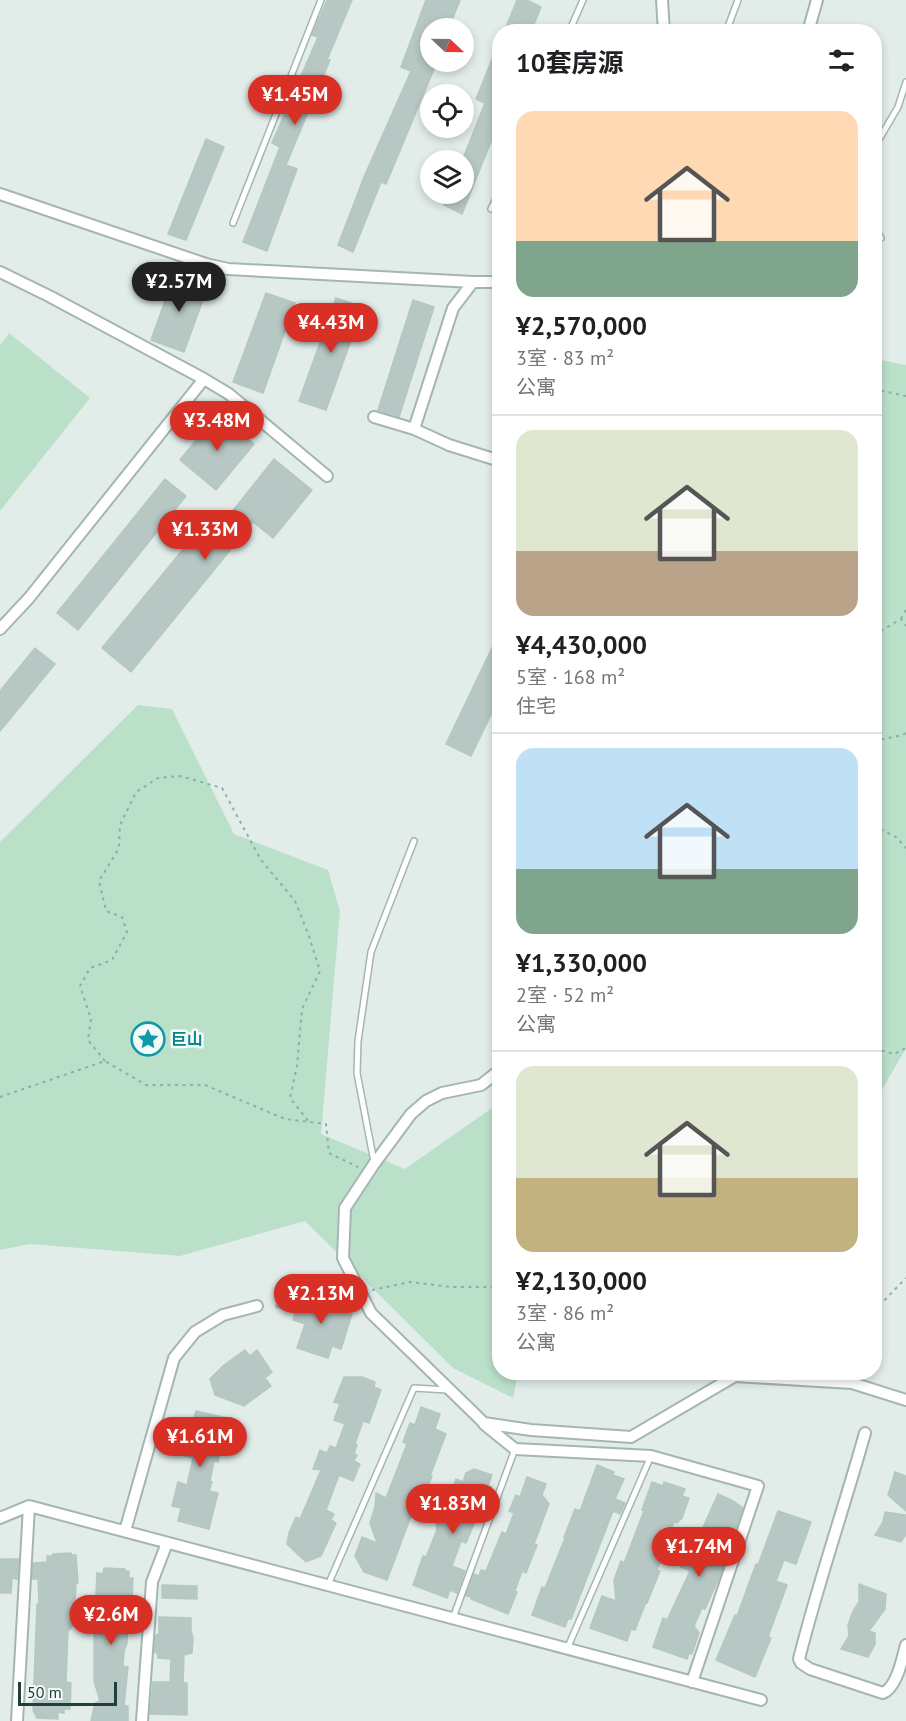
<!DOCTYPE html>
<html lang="zh">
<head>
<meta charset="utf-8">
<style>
	:root { --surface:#fff; --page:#f2f2f2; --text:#202124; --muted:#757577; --line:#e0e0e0; --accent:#d93025 }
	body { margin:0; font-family:"PT Sans","Noto Sans SC",sans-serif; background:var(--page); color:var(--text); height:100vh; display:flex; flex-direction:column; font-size:22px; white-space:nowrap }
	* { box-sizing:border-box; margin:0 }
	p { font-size:20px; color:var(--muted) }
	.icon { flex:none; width:33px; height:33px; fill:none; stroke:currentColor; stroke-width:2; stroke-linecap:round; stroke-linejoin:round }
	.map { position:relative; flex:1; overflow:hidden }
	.side { position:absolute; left:492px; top:24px; width:390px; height:1356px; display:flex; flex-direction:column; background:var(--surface); border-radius:24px; box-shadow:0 3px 9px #0003 }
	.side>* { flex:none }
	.needle { width:39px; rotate:112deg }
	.buttons { position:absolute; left:420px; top:18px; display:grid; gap:12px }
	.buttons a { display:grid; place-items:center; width:54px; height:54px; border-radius:50%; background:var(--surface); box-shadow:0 3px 9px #0003; font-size:30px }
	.scale { position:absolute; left:18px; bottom:15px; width:99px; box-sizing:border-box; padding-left:6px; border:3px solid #21403c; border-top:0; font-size:16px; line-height:21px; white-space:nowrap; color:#21403c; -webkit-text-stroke:4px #f3faf7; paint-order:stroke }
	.price { position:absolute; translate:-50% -51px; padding:0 14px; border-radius:21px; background:var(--accent); color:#fff; font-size:20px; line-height:39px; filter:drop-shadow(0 2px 3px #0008) }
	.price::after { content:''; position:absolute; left:50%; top:36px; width:18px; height:14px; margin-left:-9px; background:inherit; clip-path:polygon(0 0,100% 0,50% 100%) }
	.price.selected { background:#222; color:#fff }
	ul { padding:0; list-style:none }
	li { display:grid; align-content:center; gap:12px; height:318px; padding:0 24px }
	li+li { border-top:2px solid var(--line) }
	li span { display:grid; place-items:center; height:186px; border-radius:18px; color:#555 }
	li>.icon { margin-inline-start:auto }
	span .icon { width:108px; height:108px; fill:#fffc; stroke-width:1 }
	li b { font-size:26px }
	h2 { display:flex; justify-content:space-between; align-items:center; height:72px; padding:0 24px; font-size:26px }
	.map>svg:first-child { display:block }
	.green { fill:#bae0ca }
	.building { fill:#b7c8c4; stroke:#b4c8c3; stroke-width:1.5 }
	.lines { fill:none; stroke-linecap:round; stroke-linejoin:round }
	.lane-casing { stroke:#a4b6b2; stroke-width:8 }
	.street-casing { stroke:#a4b6b2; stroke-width:14 }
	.path { stroke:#81b3ab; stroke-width:2; stroke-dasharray:3 4.5; stroke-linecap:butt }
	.lane { stroke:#fff; stroke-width:5 }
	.street { stroke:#fff; stroke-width:10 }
	.labels { text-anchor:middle; stroke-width:5; stroke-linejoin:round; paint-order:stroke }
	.culture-label { font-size:16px; font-weight:bold; fill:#0d838f; stroke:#f3faf7; text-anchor:start }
</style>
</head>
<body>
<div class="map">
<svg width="906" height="1721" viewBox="0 0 906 1721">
	<rect width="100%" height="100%" fill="#e2edea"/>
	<!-- green -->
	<path class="green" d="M9,333L90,398L0,511V345Z
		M875,359L906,365V1048L875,1102Z
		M138,705L172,709L234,834L328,870L340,911L321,1134L405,1169L492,1108L499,1097L500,1372L518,1373L513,1398L453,1368L305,1221L180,1256L30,1244L0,1250V842Z"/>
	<!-- building -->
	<path class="building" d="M327,0H352L327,60H330L286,165L297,169L267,251L243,242L280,147L272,143L318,37L312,35Z
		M426,0H460L449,28H430V62H437L386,184L381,182L353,252L338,245L364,177L411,71L401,67Z
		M517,0H527L541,7L531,32H504Z
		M499,42L500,109L494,122L498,124L462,214L444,205L449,194H464V156L485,103L476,99Z
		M206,139L224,147L186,240L168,234Z
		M175,273L208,286L184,352L151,340Z
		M266,293L295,303L263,393L233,382Z
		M336,298L363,307L326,410L299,401Z
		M413,300L434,307L399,417L378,410Z
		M217,414L254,444L216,490L180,460Z
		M274,459L312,490L273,538L253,522L131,672L102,648L212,514L223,523Z
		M165,479L186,496L78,630L57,613Z
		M500,631V696L471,756L446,744Z
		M35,648L55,664L0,731V691Z
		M313,1294L345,1305L343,1311L352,1314L341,1349L332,1346L328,1358L297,1348L305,1324L293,1320L295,1313L276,1307V1305H309Z
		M245,1350L250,1356L257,1350L272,1372L265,1378L271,1386L244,1406L215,1395L210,1379L224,1365Z
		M344,1377H362L375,1382L374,1387L381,1390L369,1423L363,1421L355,1444L357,1445L354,1454L357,1455L354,1461L360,1464L353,1481L339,1475L326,1510L334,1514L331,1520L336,1523L321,1556L306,1562L287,1544L289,1533L296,1517L300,1519L321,1470L313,1469L320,1450L327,1453L330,1446L336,1448L345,1424L334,1420L340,1404L334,1402Z
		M421,1407L440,1414L435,1429L446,1434L430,1476H432L427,1489L422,1487L387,1580L364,1572L355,1556L362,1537L377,1543L370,1523L375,1507L376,1493L386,1498L407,1444L403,1442L410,1423L415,1425Z
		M196,1411L227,1418L216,1426L228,1429L223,1451L220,1452L218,1462L214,1461L210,1481L212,1482L209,1491L218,1493L209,1529L178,1521L181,1508L172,1506L178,1482L187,1485L193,1458L180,1455L185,1435L175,1433L178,1422L192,1425Z
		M597,1465L614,1472L613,1475L624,1479L615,1499L625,1503L620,1514L613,1511L571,1619H568L565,1627L532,1615L542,1587L545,1588L565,1538L564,1537L575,1509L580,1511Z
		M474,1469L492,1475L488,1486L491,1487L488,1492L489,1494L483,1509H480L466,1543L461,1541L452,1566L465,1571L457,1593L450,1590L447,1598L413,1585L423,1556L426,1557L437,1530L436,1521L443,1520L449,1505L447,1504L456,1479L463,1482L466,1473Z
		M895,1472L906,1476V1511L888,1495Z
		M527,1477L546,1484L542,1495L549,1504L534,1544L537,1545L526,1573L522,1571L515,1591L517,1592L508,1614L471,1599V1597L466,1596L474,1574L479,1576L481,1570L486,1571L502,1532L506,1534L514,1513L509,1511L516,1495L520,1497Z
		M652,1482L663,1486L664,1482L685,1489L682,1496L689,1498L682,1518L677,1523L674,1522L667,1539L671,1545L665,1549L657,1570L660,1571L647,1603L646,1602L635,1630L631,1629L627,1641L590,1628L602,1596L616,1601L614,1580L621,1561L624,1563L644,1511L642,1510Z
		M718,1494L733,1501L743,1508L736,1528L725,1550L728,1551L720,1576L705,1609L702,1608L694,1626L699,1633L692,1654L689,1653L687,1659L653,1647L663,1618L667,1620L690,1571L681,1567L695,1532L700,1534Z
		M778,1511L811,1522L796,1564L784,1560L776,1581L787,1585L768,1637L771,1638L755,1677L716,1660L735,1615L737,1616L756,1564L758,1565Z
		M885,1512L906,1515V1534L901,1542L875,1535L883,1522Z
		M71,1553V1555H76L78,1583H76L74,1625L68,1631L66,1682L71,1683L70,1709H64V1713L58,1712V1719L37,1718L33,1710L37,1604H39L38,1579H32L33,1563L47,1562V1556H53V1554Z
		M0,1559H19L17,1579L12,1578L11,1593H0Z
		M104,1568L125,1569L124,1571H129V1578H133L132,1597L123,1596L122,1616L128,1617L127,1643L124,1651L123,1666L128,1667L124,1706H128V1721H91L95,1703L100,1701L94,1681V1644L95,1617H103V1595L96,1594L97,1573L103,1574Z
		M859,1584L886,1594L885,1609L869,1631L875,1633V1644L868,1657L841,1649L849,1636L848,1625L853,1611L859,1602Z
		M162,1585L197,1586V1599L162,1598Z
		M159,1617L191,1618V1631L193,1638L192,1653L184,1655L183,1683H187V1715L150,1714L153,1682H170L171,1659L158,1658L157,1653L154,1652L156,1635L159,1634Z"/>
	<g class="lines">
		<defs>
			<path id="lane" d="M569,32L583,0
				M726,32L738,0
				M874,148L898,107L906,82
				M491,209L500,190
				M233,223L321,0
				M874,227L881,238
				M374,1162L357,1073L358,1041L371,952L414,841
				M328,1585L414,1388L448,1390
				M453,1618L515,1449
				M567,1649L651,1456"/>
			<path id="street" d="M662,0L664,32
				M808,32L817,0
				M0,194L206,264L228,269L473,282H500
				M0,272L49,296L204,379L229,394L327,476
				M374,417L414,429L449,445L500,461
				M414,429L453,308L473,282
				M0,629L29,598L204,379
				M500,1070L481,1085L442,1093L426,1101L411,1114L374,1164L345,1208L343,1258L371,1313L484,1423L531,1430L631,1437L735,1376L852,1383L906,1400
				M484,1424L515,1449L651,1456L758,1486L692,1682
				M865,1433C844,1508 818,1583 799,1659L801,1663L810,1669L883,1693C897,1687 902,1659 906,1645
				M0,1518L29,1506L761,1700
				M125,1531L174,1358L195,1332L223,1315L257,1306
				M17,1721L29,1506
				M142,1721L152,1582L167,1543"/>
		</defs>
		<!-- lane casing -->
		<use href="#lane" class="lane-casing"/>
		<!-- street casing -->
		<use href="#street" class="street-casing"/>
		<!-- path -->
		<path class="path" d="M874,389L906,396
			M901,619L906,610
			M874,632L877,633L901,619L906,626
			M874,741L903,735L906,733
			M874,826L896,837L906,848
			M874,1050L884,1051L894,1054L906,1048
			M105,1061L88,1040L91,1019L80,986L90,968L112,960L127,932L122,917L106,911L99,881L119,848L120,825L136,792L158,778L180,776L222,788L261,860L295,901L309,936L320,971L302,1009L297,1066L290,1098L309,1122
			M0,1097L105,1061L146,1085H205L285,1119L326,1124L329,1153L358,1167
			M372,1290L410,1282L451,1287H497L500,1285
			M874,1311L906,1278"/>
		<!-- lane -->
		<use href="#lane" class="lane"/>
		<!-- street -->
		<use href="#street" class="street"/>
	</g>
	<!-- icons -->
	<defs>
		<symbol id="sight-ring" viewBox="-11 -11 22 22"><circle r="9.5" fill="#f3faf7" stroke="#0f9aa8" stroke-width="1.5"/><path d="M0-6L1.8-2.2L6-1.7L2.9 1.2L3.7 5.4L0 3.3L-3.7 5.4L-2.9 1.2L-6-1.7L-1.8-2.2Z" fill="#0f9aa8"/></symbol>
	</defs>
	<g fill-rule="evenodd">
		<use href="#sight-ring" x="129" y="1020" width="38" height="38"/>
	</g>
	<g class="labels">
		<!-- culture labels -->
		<g class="culture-label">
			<text x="171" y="1045">巨山</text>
		</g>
	</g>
</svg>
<div class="buttons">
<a><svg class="needle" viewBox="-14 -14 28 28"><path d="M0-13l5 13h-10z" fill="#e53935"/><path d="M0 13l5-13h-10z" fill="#757577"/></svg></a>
<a><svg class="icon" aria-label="locate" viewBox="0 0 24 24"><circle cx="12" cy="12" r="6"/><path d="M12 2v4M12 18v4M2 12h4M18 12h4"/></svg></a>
<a><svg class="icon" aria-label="layers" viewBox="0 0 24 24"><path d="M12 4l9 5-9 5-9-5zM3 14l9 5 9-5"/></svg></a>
</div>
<div class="scale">50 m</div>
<b class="price" style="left:295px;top:126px">¥1.45M</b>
<b class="price selected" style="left:179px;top:313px">¥2.57M</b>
<b class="price" style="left:331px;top:354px">¥4.43M</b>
<b class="price" style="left:217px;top:452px">¥3.48M</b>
<b class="price" style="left:205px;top:561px">¥1.33M</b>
<b class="price" style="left:321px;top:1325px">¥2.13M</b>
<b class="price" style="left:200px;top:1468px">¥1.61M</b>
<b class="price" style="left:453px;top:1535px">¥1.83M</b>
<b class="price" style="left:699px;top:1578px">¥1.74M</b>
<b class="price" style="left:111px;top:1646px">¥2.6M</b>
<section class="side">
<h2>10套房源<svg class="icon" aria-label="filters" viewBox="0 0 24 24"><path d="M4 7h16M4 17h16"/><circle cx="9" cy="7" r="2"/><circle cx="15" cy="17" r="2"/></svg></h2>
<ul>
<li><span style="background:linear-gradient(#ffd9b3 70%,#7fa58c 0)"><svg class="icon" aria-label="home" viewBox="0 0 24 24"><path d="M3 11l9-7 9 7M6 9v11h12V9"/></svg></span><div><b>¥2,570,000</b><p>3室 · 83 m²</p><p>公寓</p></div></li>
<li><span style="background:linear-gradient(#dfe7d0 65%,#b9a48a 0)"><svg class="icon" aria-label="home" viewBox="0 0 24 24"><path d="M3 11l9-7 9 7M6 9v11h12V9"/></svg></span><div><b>¥4,430,000</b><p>5室 · 168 m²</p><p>住宅</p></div></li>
<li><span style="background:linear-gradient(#bfe0f5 65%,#7fa58c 0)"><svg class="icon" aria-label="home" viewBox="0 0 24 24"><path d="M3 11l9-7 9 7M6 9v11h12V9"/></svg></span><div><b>¥1,330,000</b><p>2室 · 52 m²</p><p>公寓</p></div></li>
<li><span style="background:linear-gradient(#dfe7d0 60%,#c2b280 0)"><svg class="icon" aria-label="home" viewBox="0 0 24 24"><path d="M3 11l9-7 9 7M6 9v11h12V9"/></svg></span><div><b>¥2,130,000</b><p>3室 · 86 m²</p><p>公寓</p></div></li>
</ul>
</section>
</div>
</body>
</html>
